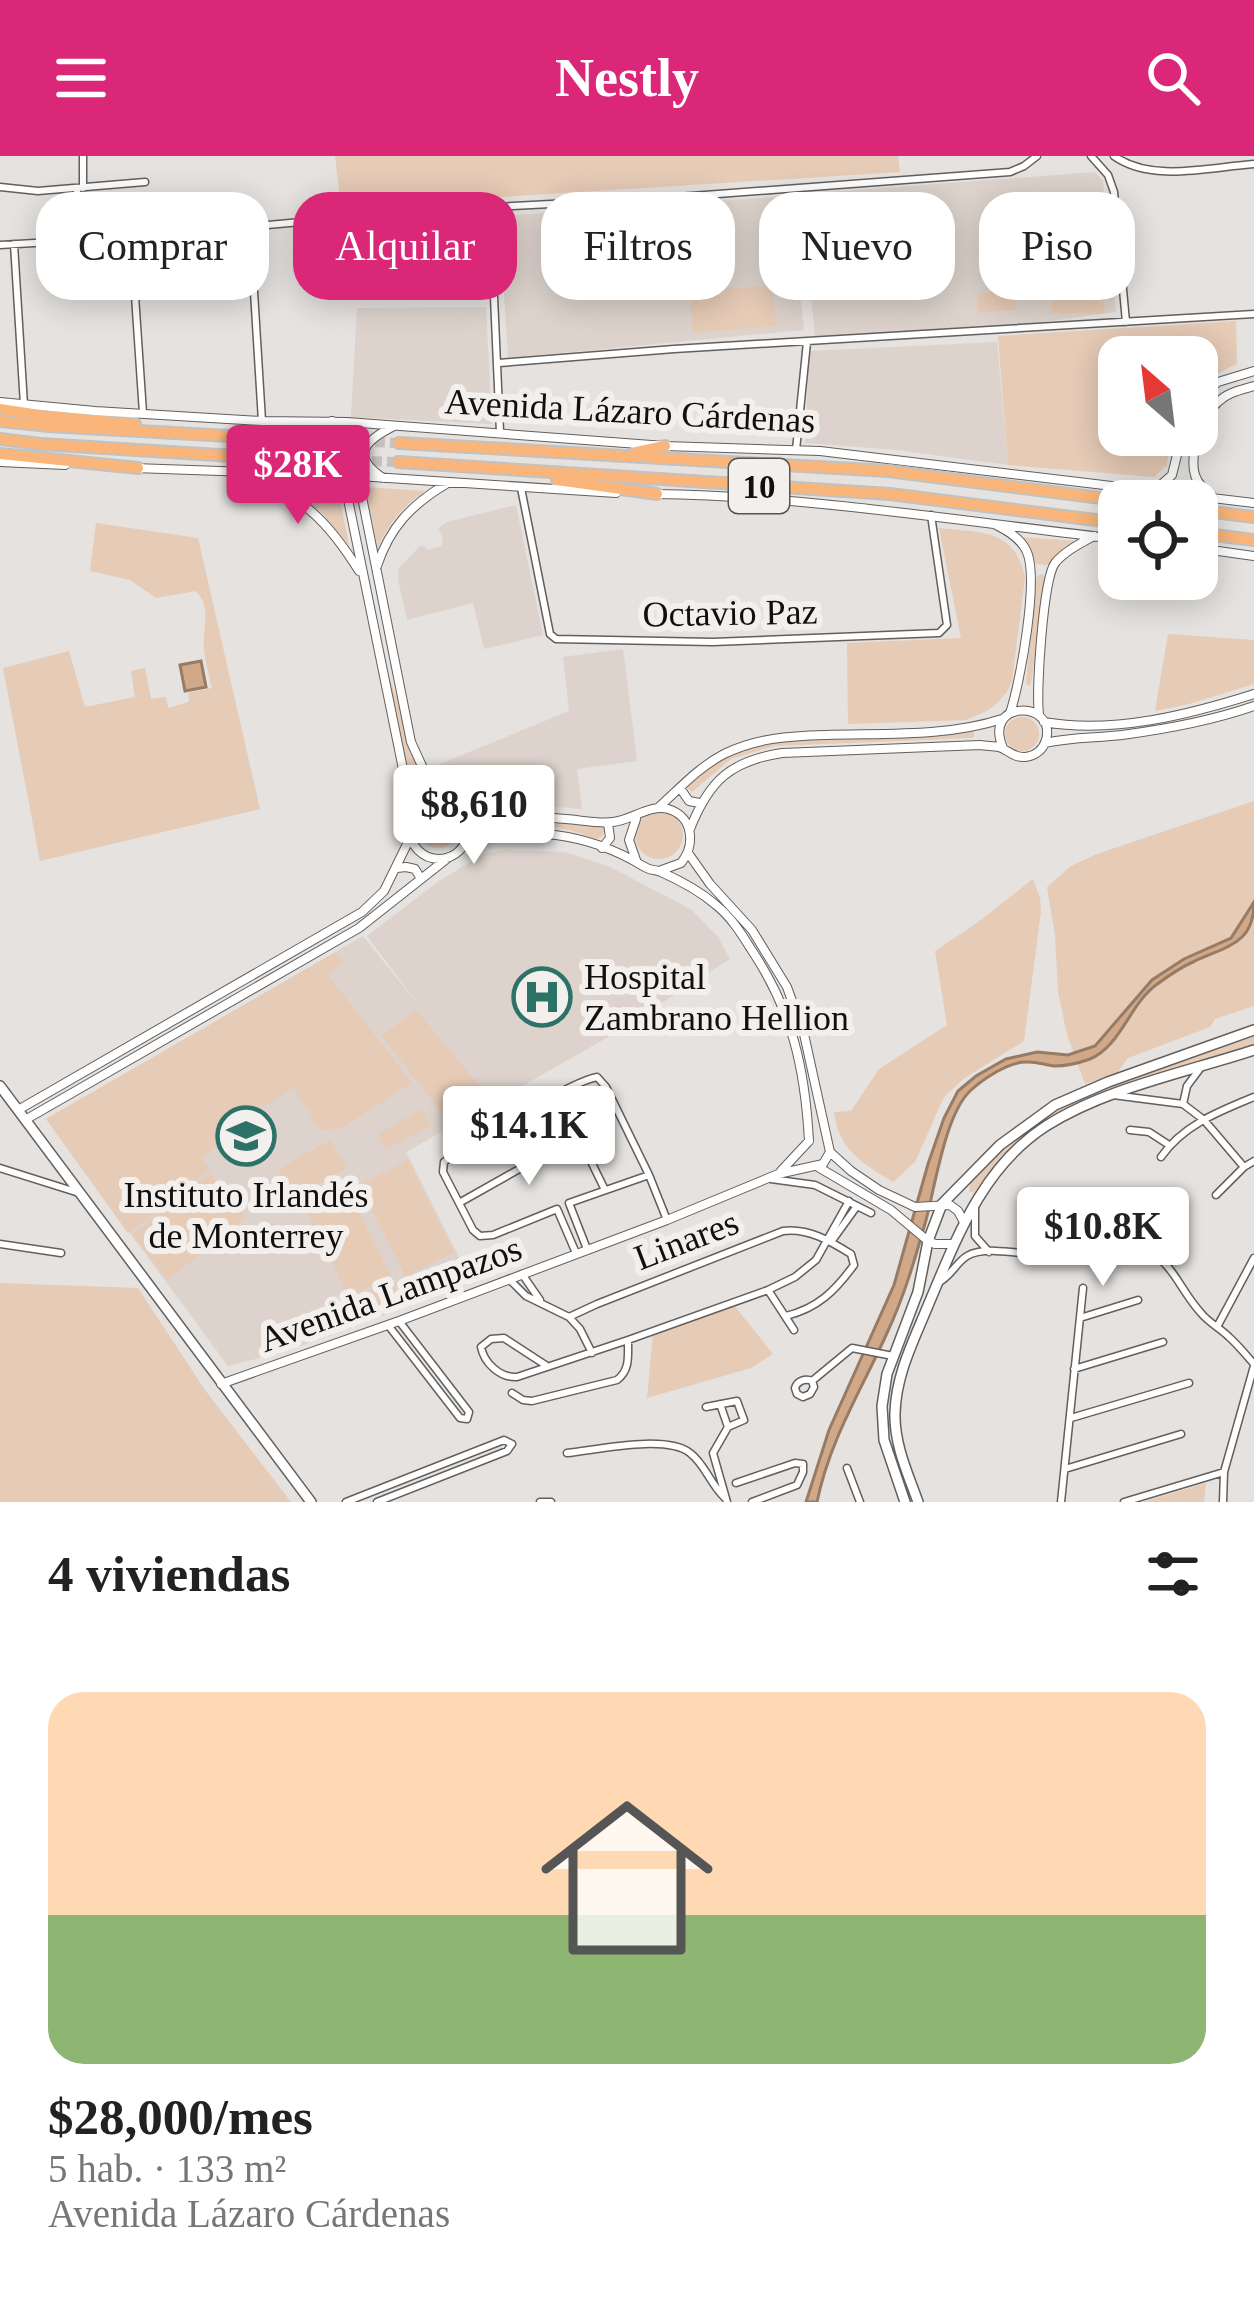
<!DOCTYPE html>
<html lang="es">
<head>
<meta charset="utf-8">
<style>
	:root { --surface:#fff; --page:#f2f2f2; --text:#222; --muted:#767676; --accent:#db2777 }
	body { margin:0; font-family:"Times New Roman",serif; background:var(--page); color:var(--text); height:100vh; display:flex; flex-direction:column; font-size:45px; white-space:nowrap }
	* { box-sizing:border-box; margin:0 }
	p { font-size:39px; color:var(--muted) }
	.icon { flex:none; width:66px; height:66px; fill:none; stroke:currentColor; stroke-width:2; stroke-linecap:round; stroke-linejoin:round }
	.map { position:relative; height:1346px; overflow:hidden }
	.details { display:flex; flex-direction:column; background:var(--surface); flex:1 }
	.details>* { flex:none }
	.banner { position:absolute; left:36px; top:36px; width:1182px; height:108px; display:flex; gap:24px }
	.needle { width:78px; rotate:332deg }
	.controls { position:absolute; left:1098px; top:180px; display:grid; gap:24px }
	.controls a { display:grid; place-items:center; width:120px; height:120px; border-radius:24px; background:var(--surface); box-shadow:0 6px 30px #0003; font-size:60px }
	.price { position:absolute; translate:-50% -102px; padding:0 27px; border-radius:12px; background:#fff; color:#222; font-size:39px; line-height:78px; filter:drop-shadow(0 3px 6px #0008) }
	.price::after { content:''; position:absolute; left:50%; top:72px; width:36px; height:27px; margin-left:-18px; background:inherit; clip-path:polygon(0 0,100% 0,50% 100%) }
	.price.active { background:var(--accent); color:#fff }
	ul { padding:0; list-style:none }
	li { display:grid; align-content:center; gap:24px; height:636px; padding:0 48px }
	li span { display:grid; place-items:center; height:372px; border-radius:36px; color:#555 }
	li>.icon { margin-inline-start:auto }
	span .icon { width:216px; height:216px; fill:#fffc; stroke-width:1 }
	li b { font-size:51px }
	h2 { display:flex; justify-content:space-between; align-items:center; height:144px; padding:0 48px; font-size:51px }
	.tag { padding:0 42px; border-radius:36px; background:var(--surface); box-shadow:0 6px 30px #0003; font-size:42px; line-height:108px }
	.tag.active { background:var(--accent); color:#fff }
	header { display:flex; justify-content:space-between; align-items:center; height:156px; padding:0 48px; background:var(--accent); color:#fff; font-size:54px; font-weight:700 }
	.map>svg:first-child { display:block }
	.built { fill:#ddd3cc }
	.green { fill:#e6cbb6 }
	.water { fill:#d1a988; stroke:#977b64; stroke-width:3 }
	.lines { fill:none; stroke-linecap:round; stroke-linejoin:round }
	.trunk-tunnel { stroke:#c5c2c0; stroke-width:10; stroke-dasharray:10 5; stroke-linecap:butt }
	.minor-casing { stroke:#625f5d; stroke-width:9 }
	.tertiary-casing { stroke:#625f5d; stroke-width:10 }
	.secondary-casing { stroke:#625f5d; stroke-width:12 }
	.trunk-casing { stroke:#c1c1c1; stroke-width:14 }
	.minor { stroke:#fff; stroke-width:6 }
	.tertiary { stroke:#fff; stroke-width:8 }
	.secondary { stroke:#fff; stroke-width:9 }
	.trunk { stroke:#fab67a; stroke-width:10 }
	.labels { text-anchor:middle; stroke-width:12; stroke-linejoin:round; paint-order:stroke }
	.shield { fill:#f2efec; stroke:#545351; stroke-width:3 }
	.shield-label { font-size:33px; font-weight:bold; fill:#11100f }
	.street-label { font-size:36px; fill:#11100f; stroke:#f2efec }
	.poi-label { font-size:36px; fill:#11100f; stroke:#f2efec; text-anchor:start }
</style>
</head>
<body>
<header><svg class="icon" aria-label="menu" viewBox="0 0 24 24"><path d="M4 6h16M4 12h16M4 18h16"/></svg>Nestly<svg class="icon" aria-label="search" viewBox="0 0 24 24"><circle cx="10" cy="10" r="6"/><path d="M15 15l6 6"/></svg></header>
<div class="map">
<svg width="1254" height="1346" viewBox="0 0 1254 1346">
	<rect width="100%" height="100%" fill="#e5e2df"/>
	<!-- built -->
	<path class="built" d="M1095,16L1103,25L1116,156L1035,167L815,182L802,38Z
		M789,40L804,174L508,202L499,60Z
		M486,151L492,268L351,261L357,152Z
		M997,186L1008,309L897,294L805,287L809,195Z
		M516,349L543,479L484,493L473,447L407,464L398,423L399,412L421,389L429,394L441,390L443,383L438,372L447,366Z
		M623,493L637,605L577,613L582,653L473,644L450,630L440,608L569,555L563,501Z
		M504,694L565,696L610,711L692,754L718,781L730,803L610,880L406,996L472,1127L284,1196L228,1210L46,963L363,780L421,852L367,780L439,725L483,698Z"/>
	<!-- green -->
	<path class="green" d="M335,0H898L900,16L341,51Z
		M1068,73H1099L1098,100L1067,99Z
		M1102,125L1105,157L1052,158L1050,129Z
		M772,130L777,170L693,177L690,135Z
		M1016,134L1017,154L978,156L977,137Z
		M1236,165L1237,208L1210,221L1197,231V201H1119V279H1171L1167,309L1154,321L1008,309L998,180Z
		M280,326L337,329L349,389L321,356Z
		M365,331L425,335C403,350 388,367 378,393Z
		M96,367L198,382L260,653L40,705L3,512L69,495L85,551L135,541L131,515L145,512L151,543L166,541L168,552L189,546L188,537L212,532C209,519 205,505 204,492C202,470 213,454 196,435L156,442L130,424L90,415Z
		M939,372C981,377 1015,372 1025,422L1012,525L1007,536L996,548L987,555L966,564L848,568L847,487L961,482Z
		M1018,381L1076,385L1064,391L1049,409L1036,408L1027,389Z
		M1042,418L1046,422L1031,528L1028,530L1026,526L1037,420Z
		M1168,478L1254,484V528L1189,548L1155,555Z
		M387,520H389C392,531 396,539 399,549C407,573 409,596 420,619L417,624L408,621Z
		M1005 578a17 17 0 1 1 34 0a17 17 0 1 1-34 0Z
		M974,576V581L971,582L774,590L731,603L692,636L686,631C729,580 799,583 861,580C898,579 936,577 974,576Z
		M1254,645V850L1215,863L1210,871L1128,902L1117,917L1085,928L1067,879L1058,835L1055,779L1047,731L1071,710L1097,698Z
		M417 671a21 21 0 1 1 42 0a21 21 0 1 1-42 0Z
		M635 679a24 24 0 1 1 48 0a24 24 0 1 1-48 0Z
		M496,660L602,667L604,674L602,681L596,683C565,671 531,663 497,673L490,666Z
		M1033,723L1040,742L1041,756L1024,885L963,923L944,941L915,1006L893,1026C863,1008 838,993 834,956L851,955L879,913L947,869L935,795L977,767Z
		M336,796L342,806L328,819L412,927L342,972L320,974L294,932L228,971L231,978L202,1002L210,1014L128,1077L46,963Z
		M416,854L478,928L442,958L382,880Z
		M1254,878V889C1146,922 1042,938 974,1037L969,1035L970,1027L1018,979L1070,946Z
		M422,953L431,970L385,993L378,978Z
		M330,984L347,1012L294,1041L278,1014Z
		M408,1004L454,1096L406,1121L359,1029Z
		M210,1017L246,1061L168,1124L132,1079Z
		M348,1035L391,1120L349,1141L306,1056Z
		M392,1126L402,1146L361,1165L351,1146Z
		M0,1127L138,1132L205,1234L291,1346H0Z
		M733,1148L773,1198L751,1212L647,1242L653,1178Z
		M1206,1327L1204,1346H1143Z"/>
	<!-- water -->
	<path class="water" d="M247,99L246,114L237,116L238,129H222L219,102Z
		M201,505L206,531L185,535L180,509Z
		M1254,746C1254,788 1227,790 1195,805C1181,811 1168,820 1156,829C1130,848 1120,891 1090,903C1079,907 1065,910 1054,910C1045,909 1035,905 1026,906C1008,906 983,923 970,935C945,959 935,1031 926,1064C915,1103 904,1141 887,1177C861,1235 830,1283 817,1346H806L829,1274L894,1129L928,1008L944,962L958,935L976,920L1006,903L1037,896L1068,899L1095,890L1152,824L1184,803L1231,782Z"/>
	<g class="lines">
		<!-- trunk-tunnel -->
		<path class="trunk-tunnel" d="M285,283L399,287
			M282,303L398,306"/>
		<defs>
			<path id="minor" d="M83,0V32
				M1091,0L1108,19L1114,36L1126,166
				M1114,0C1152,27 1210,11 1254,8
				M0,31L38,35L145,26
				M77,33L79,84
				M490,51L500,276
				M250,71L262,265
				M131,81L143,257
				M14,88L24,249
				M0,89L137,81L421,55L665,42L1010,16L1024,10L1037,0
				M499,207L674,193L1254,158
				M796,294L807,186
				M521,332L550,478L556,483L713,486L939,477L947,469L931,359
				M1113,939L1183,948L1204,964L1244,1011
				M559,940L605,1034
				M1183,948L1187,930L1199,914
				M1130,974L1149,976L1169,989
				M1161,1001C1183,969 1220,955 1254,941
				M0,1012L76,1036
				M771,1023L815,1029L871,1057
				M1216,1039L1244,1011L1254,1005
				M459,1047L578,980
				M975,1051V1080L989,1096
				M831,1086L857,1050
				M0,1088L61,1097
				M587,1093L569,1047L649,1019
				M576,1097L557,1053L493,1079L480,1080L473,1074L443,1016L444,1006C466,988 573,925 597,921L606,931L649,1019L667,1064
				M522,1118L540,1144
				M509,1123L526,1140L569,1161L580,1173L592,1197
				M941,1125C952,1118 957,1106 967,1100C988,1087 1043,1103 1068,1101C1087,1100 1101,1088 1121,1089C1173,1094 1172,1125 1201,1157C1209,1167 1220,1172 1229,1181C1238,1189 1246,1199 1254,1208
				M768,1134L794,1174
				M569,1161L597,1148L783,1075C809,1072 830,1085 851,1098L854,1109C835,1135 818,1152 786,1160
				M1080,1162L1138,1144
				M399,1165L469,1256L467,1263
				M388,1169L460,1262L467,1263
				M1217,1171L1254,1102
				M547,1210L504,1182L491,1183L481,1191C484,1207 500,1222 517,1221L628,1184L768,1134L795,1121L816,1104L849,1045
				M1074,1213L1163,1186
				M512,1237L523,1244L532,1245L617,1224C630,1214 628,1201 628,1185
				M797,1238L795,1232C797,1225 805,1222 812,1225L852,1192L893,1200
				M797,1238L803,1241L810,1238L814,1231L812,1225
				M720,1248L728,1271
				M706,1251L737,1245L744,1264L728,1271
				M1071,1262L1189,1227
				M567,1297C597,1294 666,1278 690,1297C705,1308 710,1328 725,1342
				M847,1312L860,1346
				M1065,1313L1181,1278
				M736,1327L795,1307L803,1308V1316L797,1329L752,1346
				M346,1346L504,1284L512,1288
				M377,1346L507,1295L512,1288
				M540,1346H551
				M727,1346L713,1297L728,1271
				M1061,1346L1083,1132
				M1124,1346L1224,1316
				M1223,1346L1224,1316L1254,1210"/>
			<path id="tertiary" d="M1197,244L1218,226L1254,215
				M0,246L95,255L262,265L347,266L665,290L820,295L1254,347
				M332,265L403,613L411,666
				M347,266L411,586L427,621L444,645
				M266,268C284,272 330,267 323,297C321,309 310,313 300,316
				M0,306L65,309
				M134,312L358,320L616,337
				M246,318C302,341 327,363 359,415
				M383,322C349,299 366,284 394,270
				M1155,334L1172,319L1182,279
				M655,338C810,340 965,366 1119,383
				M1214,342C1207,336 1198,329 1195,319C1189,299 1202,259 1218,246C1228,236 1241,234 1254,230
				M996,369C1008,375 1020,382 1026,394C1040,420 1020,528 1010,557
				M1197,392L1254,400
				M377,410C390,371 411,349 446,328
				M1039,558C1036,535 1043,424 1055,407C1065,395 1081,387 1094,380
				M1044,566C1113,578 1188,559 1254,538
				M1045,587C1071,581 1096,582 1122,579C1167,573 1211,565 1254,550
				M680,632L689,645L700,647
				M410 674a29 29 0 1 1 58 0a29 29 0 1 1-58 0Z
				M659,651C680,632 699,611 724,598C756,582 790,580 825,579C883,577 947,581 1002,563
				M461,654C496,656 531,660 566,663C581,664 598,668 613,666C632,664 650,648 668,653C693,660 696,689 681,707L659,715
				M690,673C709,625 730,605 782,597L980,589C986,590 993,590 999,591C1008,594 1014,602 1025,601C1035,600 1043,594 1046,584C1057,544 982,543 1003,592
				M465,688C526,668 588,677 643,710C653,716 650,712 661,716C679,724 701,736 716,749C731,761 741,777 751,793C792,854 805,912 809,985
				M602,692L610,682L608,667
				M688,697L710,728L752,774L787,831L804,878L830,996L851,1015L879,1034L915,1051L950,1049L958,1055L964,1066
				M636,704L629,684L636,663
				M397,712L406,711L415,713L421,723
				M18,954L362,756L384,735L411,680
				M25,964L359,772L449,701
				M818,1011L891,1054L928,1085L935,1088H954
				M781,1015L809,985
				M221,1228L399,1165L667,1064L778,1018L823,1008L830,996"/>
			<path id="secondary" d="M0,930L311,1346
				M905,1346L884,1284L882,1250L887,1218L918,1136L928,1085L942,1048L1000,989L1055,949L1108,926L1254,874
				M918,1346C908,1318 894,1288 895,1257C896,1219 913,1186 927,1152C956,1084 981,1012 1046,970C1106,932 1187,916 1254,894"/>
			<path id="trunk" d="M0,253L46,260L135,268
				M0,265L49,270L285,283
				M0,283L40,288L282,303
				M399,287L888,315L1125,345
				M636,296L665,290
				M0,298L138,312
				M398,306L890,338L1119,367
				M557,324L657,338
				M1197,354L1254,361
				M1197,377L1254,384"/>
		</defs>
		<!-- minor casing -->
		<use href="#minor" class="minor-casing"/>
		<!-- tertiary casing -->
		<use href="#tertiary" class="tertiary-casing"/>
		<!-- secondary casing -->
		<use href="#secondary" class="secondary-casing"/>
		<!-- trunk casing -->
		<use href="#trunk" class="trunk-casing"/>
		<!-- minor -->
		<use href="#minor" class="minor"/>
		<!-- tertiary -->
		<use href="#tertiary" class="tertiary"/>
		<!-- secondary -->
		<use href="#secondary" class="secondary"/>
		<!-- trunk -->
		<use href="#trunk" class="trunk"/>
	</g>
	<!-- icons -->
	<defs>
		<symbol id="hospital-ring" viewBox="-11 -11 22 22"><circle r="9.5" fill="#f2efec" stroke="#2c7267" stroke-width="1.5"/><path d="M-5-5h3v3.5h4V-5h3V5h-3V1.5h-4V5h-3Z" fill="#2c7267"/></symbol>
		<symbol id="university-ring" viewBox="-11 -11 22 22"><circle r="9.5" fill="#f2efec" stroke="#2c7267" stroke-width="1.5"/><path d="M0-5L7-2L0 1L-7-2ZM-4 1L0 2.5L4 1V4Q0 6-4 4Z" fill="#2c7267"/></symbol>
	</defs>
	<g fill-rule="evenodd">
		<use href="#hospital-ring" x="509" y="808" width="66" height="66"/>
		<use href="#university-ring" x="213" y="947" width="66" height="66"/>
	</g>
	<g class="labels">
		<!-- shield labels -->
		<rect class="shield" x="729" y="303" width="60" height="54" rx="9"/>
		<g class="shield-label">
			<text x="759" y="342">10</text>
		</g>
		<!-- street labels -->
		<g class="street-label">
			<text transform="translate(630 254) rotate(3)" y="13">Avenida Lázaro Cárdenas</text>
			<text transform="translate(730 456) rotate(-1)" y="13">Octavio Paz</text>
			<text transform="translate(686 1083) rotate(-21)" y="13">Linares</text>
			<text transform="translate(390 1137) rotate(-20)" y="13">Avenida Lampazos</text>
		</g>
		<!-- poi labels -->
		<g class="poi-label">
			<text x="584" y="833">Hospital<tspan x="584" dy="41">Zambrano Hellion</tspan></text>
			<text x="246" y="1051" text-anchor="middle">Instituto Irlandés<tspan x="246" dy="41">de Monterrey</tspan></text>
		</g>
	</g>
</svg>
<div class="controls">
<a><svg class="needle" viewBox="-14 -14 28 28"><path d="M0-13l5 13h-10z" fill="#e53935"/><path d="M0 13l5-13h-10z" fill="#767676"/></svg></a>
<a><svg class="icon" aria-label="locate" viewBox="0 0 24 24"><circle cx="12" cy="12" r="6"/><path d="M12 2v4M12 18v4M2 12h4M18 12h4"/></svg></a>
</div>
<b class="price active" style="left:298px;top:371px">$28K</b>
<b class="price" style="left:474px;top:711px">$8,610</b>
<b class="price" style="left:529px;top:1032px">$14.1K</b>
<b class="price" style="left:1103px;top:1133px">$10.8K</b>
<div class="banner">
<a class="tag">Comprar</a>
<a class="tag active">Alquilar</a>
<a class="tag">Filtros</a>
<a class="tag">Nuevo</a>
<a class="tag">Piso</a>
</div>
</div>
<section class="details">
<h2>4 viviendas<svg class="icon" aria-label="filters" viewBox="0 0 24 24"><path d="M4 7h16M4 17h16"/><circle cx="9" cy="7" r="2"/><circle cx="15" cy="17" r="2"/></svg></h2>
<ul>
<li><span style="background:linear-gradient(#ffd9b3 60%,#8fb573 0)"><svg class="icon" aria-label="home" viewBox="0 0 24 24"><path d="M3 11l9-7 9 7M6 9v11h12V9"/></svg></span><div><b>$28,000/mes</b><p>5 hab. · 133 m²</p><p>Avenida Lázaro Cárdenas</p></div></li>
</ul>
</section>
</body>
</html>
